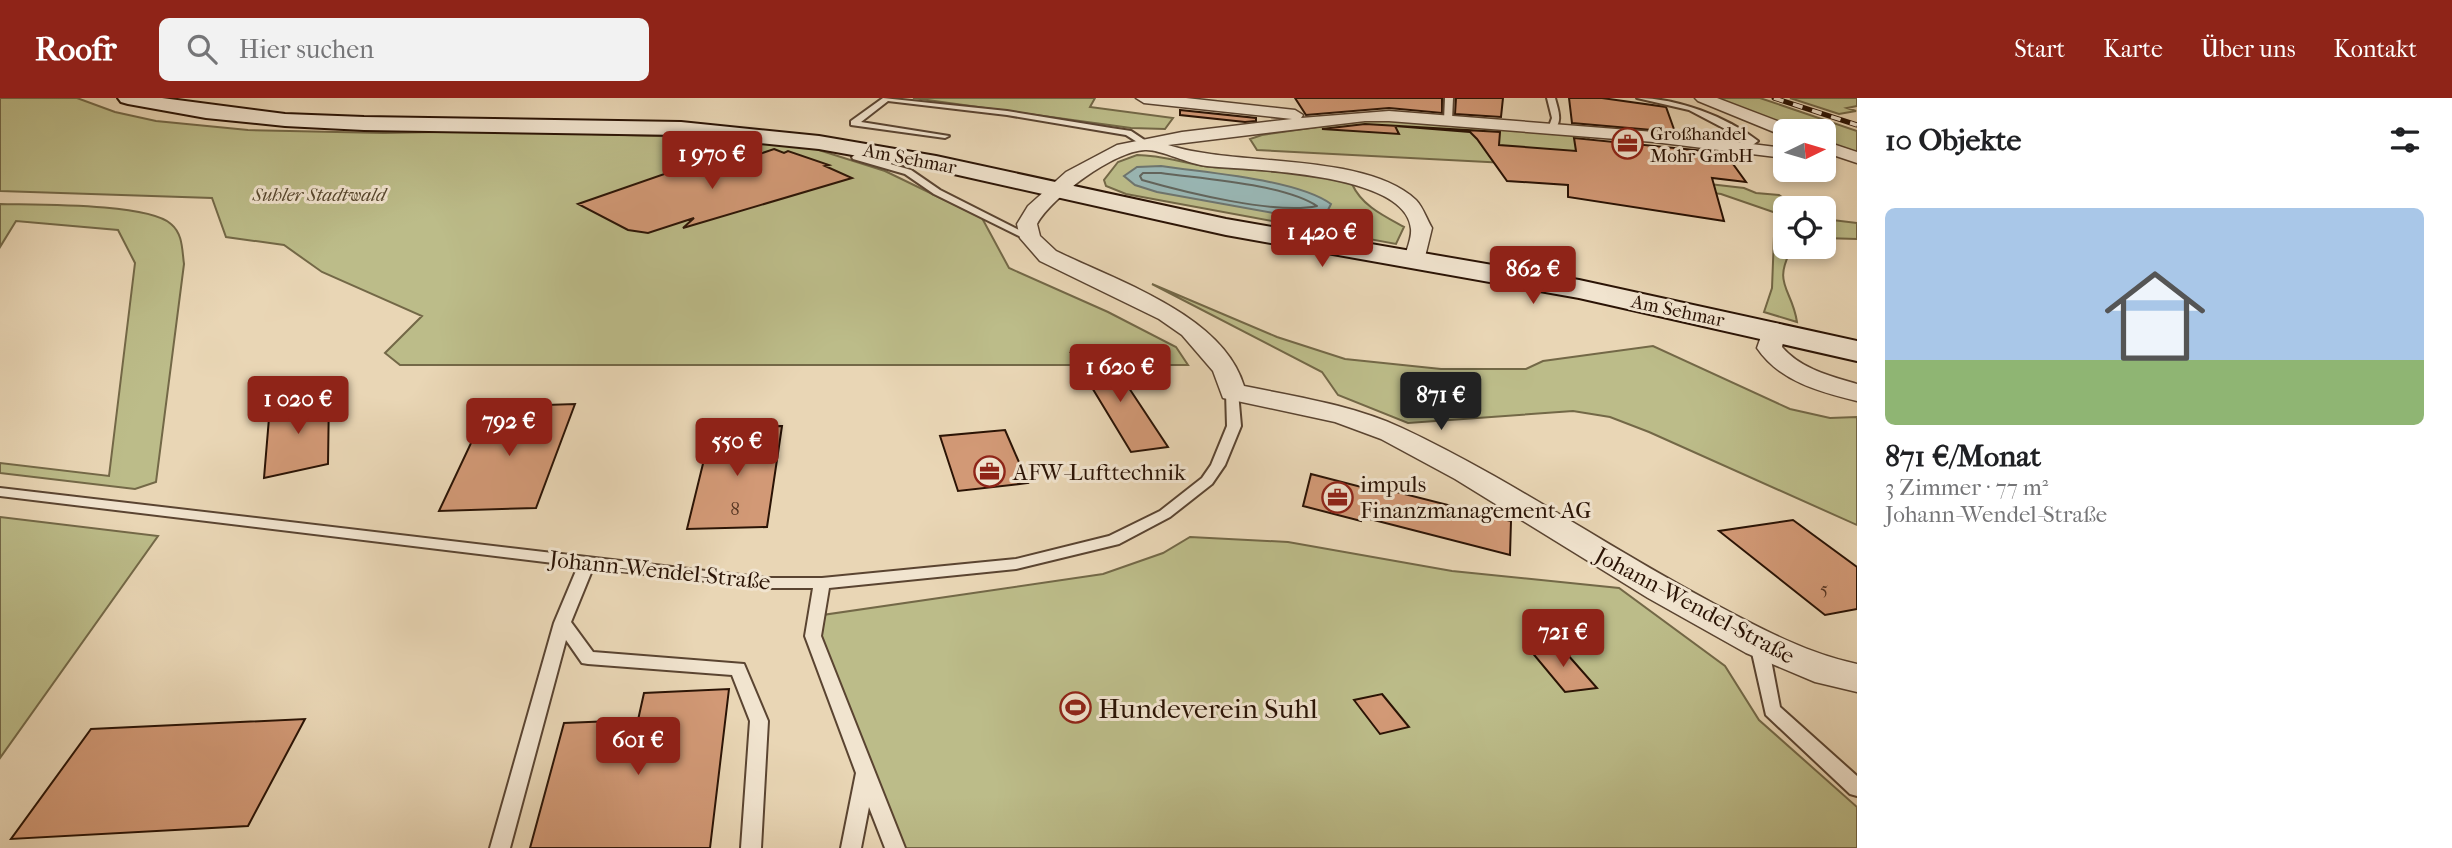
<!DOCTYPE html>
<html lang="de">
<head>
<meta charset="utf-8">
<style>
	:root { --surface:#fff; --page:#f2f2f2; --text:#202124; --muted:#757577; --accent:#8f2418 }
	body { margin:0; font-family:"IM FELL French Canon",serif; background:var(--page); color:var(--text); height:100vh; display:flex; flex-direction:column; font-size:26px; white-space:nowrap }
	* { box-sizing:border-box; margin:0 }
	p { font-size:23px; color:var(--muted) }
	.icon { flex:none; width:38px; height:38px; fill:none; stroke:currentColor; stroke-width:2; stroke-linecap:round; stroke-linejoin:round }
	.map { position:relative; flex:1; overflow:hidden }
	.drawer { display:flex; flex-direction:column; background:var(--surface); width:595px }
	.drawer>* { flex:none }
	.needle { width:46px; rotate:85deg }
	.tools { position:absolute; left:1773px; top:21px; display:grid; gap:14px }
	.tools a { display:grid; place-items:center; width:63px; height:63px; border-radius:10px; background:var(--surface); box-shadow:0 4px 10px #0003; font-size:35px }
	.price { position:absolute; translate:-50% -60px; padding:0 16px; border-radius:7px; background:var(--accent); color:#fff; font-size:23px; line-height:46px; filter:drop-shadow(0 2px 4px #0008) }
	.price::after { content:''; position:absolute; left:50%; top:42px; width:21px; height:16px; margin-left:-10px; background:inherit; clip-path:polygon(0 0,100% 0,50% 100%) }
	.price.on { background:#222; color:#fff }
	ul { padding:0; list-style:none }
	li { display:grid; align-content:center; gap:14px; height:371px; padding:0 28px }
	li span { display:grid; place-items:center; height:217px; border-radius:10px; color:#555 }
	li>.icon { margin-inline-start:auto }
	span .icon { width:126px; height:126px; fill:#fffc; stroke-width:1 }
	li b { font-size:30px }
	h2 { display:flex; justify-content:space-between; align-items:center; height:84px; padding:0 28px; font-size:30px }
	header { display:flex; align-items:center; gap:42px; box-sizing:border-box; height:98px; padding:0 35px; background:var(--accent); color:#fff }
	header strong { font-size:33px }
	nav { display:flex; gap:38px; margin-inline-start:auto; font-size:24px }
	.search { width:490px; height:63px; background:var(--page); display:flex; align-items:center; gap:18px; box-sizing:border-box; padding:0 24px; border-radius:10px; color:var(--muted); font-size:26px }
	main { display:flex; flex:1; min-height:0 }
	.map>svg:first-child { display:block }
	.green { fill:#bcbc89; stroke:#736847; stroke-width:2 }
	.water { fill:#99b7b5; stroke:#6d756f; stroke-width:2 }
	.lines { fill:none; stroke-linecap:round; stroke-linejoin:round }
	.shore { stroke:#62655d; stroke-width:2 }
	.building { fill:#d29976; stroke:#2a1305; stroke-width:2 }
	.service-casing { stroke:#5a4431; stroke-width:4 }
	.minor-casing { stroke:#5a4431; stroke-width:3 }
	.secondary-casing { stroke:#2a1305; stroke-width:4 }
	.service { fill:#f1e4cf; fill-rule:evenodd }
	.minor { fill:#f1e4cf; fill-rule:evenodd }
	.secondary { fill:#f1e4cf; fill-rule:evenodd }
	.rail-casing { stroke:#2a1305; stroke-width:5 }
	.rail { stroke:#f1e4cf; stroke-width:3.5; stroke-dasharray:10; stroke-linecap:butt }
	.labels { text-anchor:middle; stroke-width:6; stroke-linejoin:round; paint-order:stroke }
	.far-poi-label { font-size:19px; fill:#2a1305; stroke:#f1e4cf; text-anchor:start }
	.far-street-label { font-size:19px; fill:#2a1305; stroke:#f1e4cf }
	.far-park-label { font-size:19px; font-style:italic; fill:#56462d; stroke:#f1e4cf }
	.number-label { font-size:19px; fill:#543421 }
	.poi-label { font-size:23px; fill:#2a1305; stroke:#f1e4cf; text-anchor:start }
	.street-label { font-size:23px; fill:#2a1305; stroke:#f1e4cf }
	.near-poi-label { font-size:28px; fill:#2a1305; stroke:#f1e4cf; text-anchor:start }
</style>
</head>
<body>
<header>
<strong>Roofr</strong>
<div class="search"><svg class="icon" aria-label="search" viewBox="0 0 24 24"><circle cx="10" cy="10" r="6"/><path d="M15 15l6 6"/></svg>Hier suchen</div>
<nav><a>Start</a><a>Karte</a><a>Über uns</a><a>Kontakt</a></nav>
</header>
<main>
<div class="map">
<svg width="1857" height="750" viewBox="0 0 1857 750">
	<rect width="100%" height="100%" fill="#e9d6b5"/>
	<filter id="stains"><feTurbulence type="fractalNoise" baseFrequency=".00286" numOctaves="4"/><feColorMatrix values="0 0 0 0 .2 0 0 0 0 .09 0 0 0 0 .02 0 0 0 .5 -.17"/></filter>
	<radialGradient id="worn" r=".72"><stop offset=".6" stop-color="#630" stop-opacity="0"/><stop offset="1" stop-color="#630" stop-opacity=".3"/></radialGradient>
	<!-- green -->
	<path class="green" d="M0,0H77L115,14L156,23L248,32L384,35L487,33L692,39L803,47L885,73L982,120L1009,170L1108,214L1176,249L1188,267H400L385,255L422,218L322,174L284,147L226,139L212,100L0,93Z
		M913,0H1095L1090,9L1173,20L1165,31L1131,30Z
		M1713,0H1760L1857,33V55L1824,43V33H1799Z
		M1790,0H1857V8L1847,10L1856,13L1839,16Z
		M1374,21L1586,37L1610,71L1569,70L1744,90L1756,95L1779,97L1797,110H1785V149H1793C1771,186 1792,190 1797,224L1764,214L1772,190L1774,138L1779,116L1721,96L1569,77L1564,68L1257,52L1250,41L1262,37Z
		M1137,57C1163,57 1185,66 1211,69C1258,74 1307,71 1352,86C1362,108 1384,118 1404,129L1396,146L1126,96L1106,88L1104,82L1118,64Z
		M0,106C35,107 147,105 171,126C183,136 182,152 184,166L156,384L135,391L0,375V365L109,378L135,165L118,132L16,123L0,149Z
		M1824,121L1857,125V141L1824,140Z
		M1152,186L1277,239L1345,261L1441,271H1526L1543,263L1653,248L1790,311L1830,320L1857,319V427L1649,334L1610,319L1573,313L1408,325L1338,297L1322,274Z
		M0,419L158,438L0,660Z
		M1190,439L1288,444L1452,473L1619,490L1725,568L1759,622L1857,709V750H895L813,538L816,518L1103,476L1163,455Z"/>
	<!-- water -->
	<path class="water" d="M1161,68C1206,75 1296,81 1331,106L1326,116L1306,118L1273,115L1157,94L1135,87L1124,78L1137,69Z"/>
	<g class="lines">
		<!-- shore -->
		<path class="shore" d="M1143,75H1161C1203,81 1283,86 1317,108C1276,117 1184,94 1142,82L1140,78Z"/>
	</g>
	<!-- building -->
	<path class="building" d="M1295,0H1442V15L1389,10L1306,17Z
		M1456,0H1503L1501,19L1455,16Z
		M1569,0H1602L1666,9L1675,34L1572,25Z
		M1180,12L1256,20V23L1245,24L1180,17Z
		M1365,26L1500,34L1499,47L1576,53L1574,40L1725,55L1746,84L1712,80L1724,123L1568,99V87L1507,83L1477,41L1470,34L1395,28L1399,36L1322,31Z
		M774,51L784,55L788,53L829,67L825,68L852,80L683,130L694,120L648,135L628,132L578,106L693,66L710,73Z
		M1071,255H1104L1113,286L1125,284L1168,349L1131,354Z
		M329,296L328,366L264,380L270,308Z
		M575,306L536,410L439,413L488,309Z
		M782,328L767,429L687,431L712,329Z
		M1005,332L1028,385L958,393L940,338Z
		M1311,376L1369,391V387L1511,423L1510,457L1362,419L1361,423L1303,408Z
		M1793,422L1857,469V511L1825,517L1719,433Z
		M1560,548L1597,590L1565,594L1530,552Z
		M729,591L710,750H530L564,625L638,622L644,595Z
		M1382,596L1409,629L1380,636L1354,602Z
		M305,621L248,728L11,741L91,631Z"/>
	<g class="lines">
		<defs>
			<path id="service" d="M883,0L1007,13L1111,30L1131,33L1149,45L1142,47L1126,37L1007,17L888,3L861,24L949,38L945,40L851,27V23Z
				M1445,0H1453L1452,22L1448,24L1444,22Z
				M1547,0H1555C1558,12 1564,25 1552,33L1548,31L1552,20Z
				M1637,0C1677,0 1727,19 1758,43L1746,52H1740V48L1748,43L1689,12Z
				M856,56L911,72L940,92L1035,140L1027,142L934,96L905,76L853,61L852,59Z
				M1232,290L1238,294L1241,328L1225,367L1212,386L1170,419L1119,446L1016,471L829,490L821,538L905,750H885L869,709L861,750H841L856,675L805,538L813,490H766L593,470L571,524L593,554L744,566L768,623L761,750H741L750,623L732,577L588,566L582,565L566,542L510,750H490L554,525L578,468L0,398V390L766,480H822L1016,461L1109,438L1160,413L1202,380L1211,367L1227,328L1226,294Z
				M1759,540L1765,542L1768,546L1780,609L1857,678V698L1850,696L1766,617L1750,546L1753,542Z"/>
			<path id="minor" d="M1136,0H1186L1295,12L1303,17L1301,20L1389,13L1654,34L1785,50V60L1654,44L1389,23H1365L1168,47C1235,69 1365,54 1416,102C1423,109 1427,122 1432,130L1423,167H1407L1404,162C1406,153 1412,140 1411,131C1407,74 1248,72 1207,68C1188,66 1160,51 1145,52C1114,53 1052,99 1037,126L1040,138L1056,153C1117,183 1223,217 1244,288C1297,299 1353,307 1402,330C1509,380 1607,449 1711,504C1758,529 1805,555 1857,566V594L1815,584L1746,555L1648,500L1455,381L1381,341L1335,324L1223,300L1213,273L1182,237L1159,221L1040,163L1020,140L1017,126L1028,108L1066,74L1117,47L1182,34L1292,21L1144,5Z
				M1695,0H1717L1793,29L1795,33H1785V38L1781,37L1698,3Z
				M1824,43L1857,54V65L1824,54Z
				M1774,225L1783,227L1786,232L1782,249C1801,271 1830,278 1857,286V303C1820,294 1779,283 1757,250L1765,227Z"/>
			<path id="secondary" d="M118,0H162L285,16L364,19L681,24L819,38L936,58L1226,121L1579,182L1857,243V263L1579,200L1226,137L936,72L819,51L681,37L364,32L285,28L206,20L128,6L121,4Z"/>
		</defs>
		<!-- service casing -->
		<use href="#service" class="service-casing"/>
		<!-- minor casing -->
		<use href="#minor" class="minor-casing"/>
		<!-- secondary casing -->
		<use href="#secondary" class="secondary-casing"/>
		<!-- service -->
		<use href="#service" class="service"/>
		<!-- minor -->
		<use href="#minor" class="minor"/>
		<!-- secondary -->
		<use href="#secondary" class="secondary"/>
		<defs>
			<path id="rail" d="M1774,0L1857,27"/>
		</defs>
		<!-- rail casing -->
		<use href="#rail" class="rail-casing"/>
		<!-- rail -->
		<use href="#rail" class="rail"/>
	</g>
	<!-- icons -->
	<defs>
		<symbol id="office-ring" viewBox="-11 -11 22 22"><circle r="9.5" fill="#f1e4cf" stroke="#8f2418" stroke-width="1.5"/><path d="M-6-3h4V-5.5h4V-3h4V5H-6ZM-1-4.5V-3h2v-1.5ZM-6 0V1H6V0Z" fill="#8f2418"/></symbol>
		<symbol id="stadium-ring" viewBox="-11 -11 22 22"><circle r="9.5" fill="#f1e4cf" stroke="#8f2418" stroke-width="1.5"/><path d="M0-5a6.5 5 0 1 0 0 10a6.5 5 0 1 0 0-10ZM-3.5-1.8h7v3.6h-7Z" fill="#8f2418"/></symbol>
	</defs>
	<g fill-rule="evenodd">
		<use href="#office-ring" x="1610" y="28" width="35" height="35"/>
		<use href="#office-ring" x="972" y="356" width="35" height="35"/>
		<use href="#office-ring" x="1320" y="382" width="35" height="35"/>
		<use href="#stadium-ring" x="1058" y="592" width="35" height="35"/>
	</g>
	<g class="labels">
		<!-- far-poi labels -->
		<g class="far-poi-label">
			<text x="1650" y="42">Großhandel<tspan x="1650" dy="22">Mohr GmbH</tspan></text>
		</g>
		<!-- far-street labels -->
		<g class="far-street-label">
			<text transform="translate(910 60) rotate(11)" y="7">Am Sehmar</text>
			<text transform="translate(1678 212) rotate(12)" y="7">Am Sehmar</text>
		</g>
		<!-- far-park labels -->
		<g class="far-park-label">
			<text x="319" y="103">Suhler Stadtwald</text>
		</g>
		<!-- number labels -->
		<g class="number-label">
			<text x="735" y="417">8</text>
			<text x="1824" y="497">5</text>
		</g>
		<!-- poi labels -->
		<g class="poi-label">
			<text x="1013" y="382">AFW-Lufttechnik</text>
			<text x="1360" y="394">impuls<tspan x="1360" dy="26">Finanzmanagement AG</tspan></text>
		</g>
		<!-- street labels -->
		<g class="street-label">
			<text transform="translate(660 472) rotate(6)" y="8">Johann-Wendel-Straße</text>
			<text transform="translate(1695 507) rotate(28)" y="8">Johann-Wendel-Straße</text>
		</g>
		<!-- near-poi labels -->
		<g class="near-poi-label">
			<text x="1098" y="620">Hundeverein Suhl</text>
		</g>
	</g>
	<rect width="100%" height="100%" filter="url(#stains)"/>
	<rect width="100%" height="100%" fill="url(#worn)"/>
</svg>
<div class="tools">
<a><svg class="needle" viewBox="-14 -14 28 28"><path d="M0-13l5 13h-10z" fill="#e53935"/><path d="M0 13l5-13h-10z" fill="#757577"/></svg></a>
<a><svg class="icon" aria-label="locate" viewBox="0 0 24 24"><circle cx="12" cy="12" r="6"/><path d="M12 2v4M12 18v4M2 12h4M18 12h4"/></svg></a>
</div>
<b class="price" style="left:712px;top:93px">1 970 €</b>
<b class="price" style="left:1322px;top:171px">1 420 €</b>
<b class="price" style="left:1533px;top:208px">862 €</b>
<b class="price" style="left:1120px;top:306px">1 620 €</b>
<b class="price on" style="left:1441px;top:334px">871 €</b>
<b class="price" style="left:298px;top:338px">1 020 €</b>
<b class="price" style="left:509px;top:360px">792 €</b>
<b class="price" style="left:737px;top:380px">550 €</b>
<b class="price" style="left:1563px;top:571px">721 €</b>
<b class="price" style="left:638px;top:679px">601 €</b>
</div>
<section class="drawer">
<h2>10 Objekte<svg class="icon" aria-label="filters" viewBox="0 0 24 24"><path d="M4 7h16M4 17h16"/><circle cx="9" cy="7" r="2"/><circle cx="15" cy="17" r="2"/></svg></h2>
<ul>
<li><span style="background:linear-gradient(#a9c7e8 70%,#8fb573 0)"><svg class="icon" aria-label="home" viewBox="0 0 24 24"><path d="M3 11l9-7 9 7M6 9v11h12V9"/></svg></span><div><b>871 €/Monat</b><p>3 Zimmer · 77 m²</p><p>Johann-Wendel-Straße</p></div></li>
</ul>
</section>
</main>
</body>
</html>
